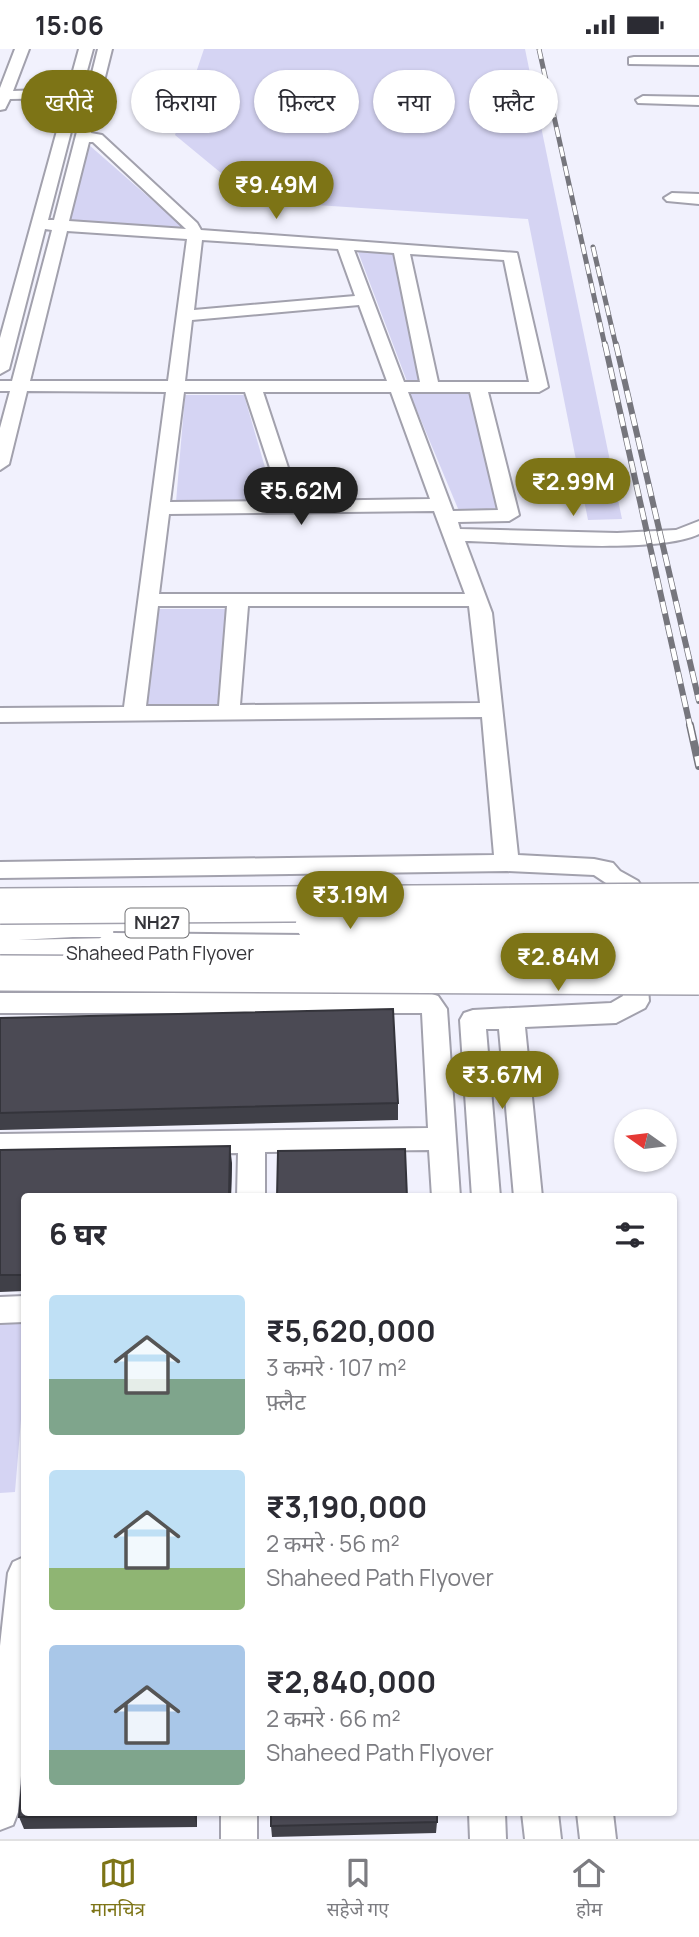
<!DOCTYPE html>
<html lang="hi">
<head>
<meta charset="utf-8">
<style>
	:root { --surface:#fff; --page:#f7f7f7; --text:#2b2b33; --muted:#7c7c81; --line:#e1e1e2; --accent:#7d7416 }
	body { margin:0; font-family:Manrope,"Noto Sans Devanagari",sans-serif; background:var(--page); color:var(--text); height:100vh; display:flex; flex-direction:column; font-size:26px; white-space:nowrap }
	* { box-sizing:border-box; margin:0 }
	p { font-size:23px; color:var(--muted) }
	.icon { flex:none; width:38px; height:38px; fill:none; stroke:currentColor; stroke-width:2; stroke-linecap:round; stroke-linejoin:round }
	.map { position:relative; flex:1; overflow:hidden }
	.side { position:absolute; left:21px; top:1144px; width:656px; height:623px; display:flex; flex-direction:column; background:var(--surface); border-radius:7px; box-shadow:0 2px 5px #0004 }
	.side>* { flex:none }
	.top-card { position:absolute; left:21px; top:21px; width:658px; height:63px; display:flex; gap:14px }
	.needle { width:46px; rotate:284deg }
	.controls { position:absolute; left:614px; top:1060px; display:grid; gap:14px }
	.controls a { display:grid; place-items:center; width:63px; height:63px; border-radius:50%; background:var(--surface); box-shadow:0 2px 5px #0004; font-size:35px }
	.price { position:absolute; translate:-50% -60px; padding:0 16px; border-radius:24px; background:var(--accent); color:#fff; font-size:23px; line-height:46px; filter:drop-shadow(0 2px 4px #0008) }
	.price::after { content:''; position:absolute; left:50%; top:42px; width:21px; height:16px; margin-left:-10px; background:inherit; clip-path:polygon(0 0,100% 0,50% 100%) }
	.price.active { background:#222; color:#fff }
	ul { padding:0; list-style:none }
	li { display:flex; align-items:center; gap:21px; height:175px; padding:0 28px }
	li span { display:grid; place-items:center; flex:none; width:196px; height:140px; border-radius:7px; color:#555 }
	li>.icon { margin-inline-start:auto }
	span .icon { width:84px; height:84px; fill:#fffc; stroke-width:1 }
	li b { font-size:30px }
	h2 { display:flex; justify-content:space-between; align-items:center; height:84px; padding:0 28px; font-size:30px }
	.chip { padding:0 24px; border-radius:32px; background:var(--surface); box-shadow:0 2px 5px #0004; font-size:24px; line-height:63px }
	.chip.active { background:var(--accent); color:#fff }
	.status { display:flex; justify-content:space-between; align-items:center; height:49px; padding:0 35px; background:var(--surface); direction:ltr }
	.status svg { height:19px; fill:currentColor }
	.tab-bar { display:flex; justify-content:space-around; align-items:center; height:98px; border-top:2px solid var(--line); background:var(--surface); font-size:19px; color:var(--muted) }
	.tab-bar a { display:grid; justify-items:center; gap:4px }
	.tab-bar .active { color:var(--accent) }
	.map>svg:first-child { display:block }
	.green { fill:#d5d4f3 }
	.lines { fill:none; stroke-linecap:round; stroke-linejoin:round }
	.street-casing { stroke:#a2a1ad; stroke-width:4 }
	.highway-casing { stroke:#a2a1ad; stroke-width:4 }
	.street { fill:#fff; fill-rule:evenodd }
	.highway { fill:#fff; fill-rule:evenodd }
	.rail-far2-casing { stroke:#76767d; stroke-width:5 }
	.rail-far1-casing { stroke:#76767d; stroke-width:6 }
	.rail-casing { stroke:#76767d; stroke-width:8 }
	.rail-far2 { stroke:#fff; stroke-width:3.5; stroke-dasharray:10; stroke-linecap:butt }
	.rail-far1 { stroke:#fff; stroke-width:4.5; stroke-dasharray:12; stroke-linecap:butt }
	.rail { stroke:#fff; stroke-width:5; stroke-dasharray:16; stroke-linecap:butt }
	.secondary-bridge-casing { stroke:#a2a1ad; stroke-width:38; stroke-linecap:butt }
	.highway-bridge-casing { stroke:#a2a1ad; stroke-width:42; stroke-linecap:butt }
	.secondary-bridge { stroke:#fff; stroke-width:35 }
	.highway-bridge { stroke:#fff; stroke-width:38 }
	.wall { fill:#404048 }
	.shaded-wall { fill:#34343b }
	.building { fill:#4b4a54; stroke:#34343b; stroke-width:2 }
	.labels { text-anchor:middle; stroke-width:7; stroke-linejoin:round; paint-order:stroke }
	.shield { fill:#fff; stroke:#727275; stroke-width:2 }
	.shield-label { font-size:18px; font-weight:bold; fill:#35353a }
	.street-label { font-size:19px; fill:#35353a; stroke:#fff }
</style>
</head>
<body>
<div class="status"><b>15:06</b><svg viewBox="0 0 49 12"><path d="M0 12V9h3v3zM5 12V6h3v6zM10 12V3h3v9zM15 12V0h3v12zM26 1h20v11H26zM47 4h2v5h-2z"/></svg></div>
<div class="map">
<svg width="699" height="1790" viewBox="0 0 699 1790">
	<rect width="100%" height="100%" fill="#f1f1fd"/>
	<!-- green -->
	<path class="green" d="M204,0H525L622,470L588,471L528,170L255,152L175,86Z
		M89,96L184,179L70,171Z
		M357,200L393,202L421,334L408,335Z
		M469,344L499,462H459L410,345Z
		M185,346H244L275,453H176Z
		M157,560H228L221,657H145Z
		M24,1271V1334L15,1443L0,1444V1272Z"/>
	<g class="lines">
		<defs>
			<path id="street" d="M15,0H29L13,42L68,40L79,0H93L82,40H88L98,0H112L91,84L102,86L197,174L201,181L517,204L548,338L539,343H488L519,466L509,472L458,473L460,480L617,484L676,481L699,472V485C655,506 519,493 465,492L492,564L518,806L594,810L613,814L620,822L638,832L642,838L644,866L641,872L632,875L623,872L620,866L618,842L594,826L507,822L0,829V813L494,806L482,668L0,673V659L124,658L166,343L27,342L9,415L0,421V379L10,342H0V332H12L52,181L45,180L9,320L0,325V289L66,49L10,50L5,60L0,61V39ZM80,48H86L54,171H48ZM89,93H93L186,180L69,172ZM67,182L187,190L168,332H30ZM202,191L338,200L355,247L194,261ZM354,201L394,204L420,333H404ZM410,205L504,211L529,333H438ZM359,256L387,332H185L192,271ZM184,343H245L281,452L170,453ZM263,343H391L430,450L299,452ZM408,343H470L498,461L453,462ZM434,462L465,545H159L169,465ZM158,557H227L219,657H146ZM248,557H469L480,654L240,656Z
				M634,8H699V16L629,15V9Z
				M643,47L699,48V56L638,54L636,51Z
				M672,144L699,145V155L667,152L664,149Z
				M634,904L643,906L646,913L649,952L645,959L616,974L525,978L542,1148H514L499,980H486L500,1148H472L460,971L464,964L473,961L611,954L623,947L622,913L625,906Z
				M0,944H429L438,947L447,960L460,1148H432L429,1101L265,1103V1148H237L238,1104L0,1107V1085L428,1079L422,964H0Z
				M24,1247V1273L0,1274V1248Z
				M24,1508V1691L18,1763L13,1776L0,1781V1597L8,1524L13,1513Z
				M221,1764H257V1790H221Z
				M469,1764H505L506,1790H470Z
				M522,1764H558L561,1790H525Z
				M577,1764H613L616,1790H580Z"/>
			<path id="highway" d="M73,860H315L328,864L334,874L328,884L315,888H73L18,891L113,889L127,893L132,903L127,913L113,917L0,920V864Z"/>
		</defs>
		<!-- street casing -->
		<use href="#street" class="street-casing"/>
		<!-- highway casing -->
		<use href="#highway" class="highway-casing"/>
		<!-- street -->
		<use href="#street" class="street"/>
		<!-- highway -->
		<use href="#highway" class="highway"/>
		<defs>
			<path id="rail-far2" d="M539,0L605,297
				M593,198L616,297"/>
			<path id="rail-far1" d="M605,295L690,677
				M616,295L699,652"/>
			<path id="rail" d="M690,676L699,717"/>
		</defs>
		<!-- rail-far2 casing -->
		<use href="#rail-far2" class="rail-far2-casing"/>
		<!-- rail-far1 casing -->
		<use href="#rail-far1" class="rail-far1-casing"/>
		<!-- rail casing -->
		<use href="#rail" class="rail-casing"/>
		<!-- rail-far2 -->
		<use href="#rail-far2" class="rail-far2"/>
		<!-- rail-far1 -->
		<use href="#rail-far1" class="rail-far1"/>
		<!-- rail -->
		<use href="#rail" class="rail"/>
		<defs>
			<path id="secondary-bridge" d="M0,857L699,852
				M0,924L699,928"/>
			<path id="highway-bridge" d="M315,874H699
				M113,903L699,909"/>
		</defs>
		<!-- secondary-bridge casing -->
		<use href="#secondary-bridge" class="secondary-bridge-casing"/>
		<!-- highway-bridge casing -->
		<use href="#highway-bridge" class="highway-bridge-casing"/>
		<!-- secondary-bridge -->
		<use href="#secondary-bridge" class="secondary-bridge"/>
		<!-- highway-bridge -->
		<use href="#highway-bridge" class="highway-bridge"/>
	</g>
	<!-- wall -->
	<path class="wall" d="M0,969L398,1054V1071L0,1081Z
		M0,1101L232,1114L231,1148H24V1242L0,1243Z
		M24,1764H197V1778L24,1780L19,1768Z
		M437,1773L436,1784L272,1788L271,1777Z"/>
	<!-- shaded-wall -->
	<path class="shaded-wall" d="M230,1097L232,1114L231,1148H229Z
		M194,1764H197V1778L194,1766Z"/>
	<!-- building -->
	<path class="building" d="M393,960L398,1054L0,1064V969Z
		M230,1097L229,1148H24V1226H0V1101Z
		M405,1100L407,1148H277L278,1102Z
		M24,1713V1764H194V1766L19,1768Z
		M271,1764H437V1773L271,1777Z"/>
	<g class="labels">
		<!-- shield labels -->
		<rect class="shield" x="125.5" y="859.5" width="63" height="29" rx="5"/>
		<g class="shield-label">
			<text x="157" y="880">NH27</text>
		</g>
		<!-- street labels -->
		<g class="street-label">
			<text x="160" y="911">Shaheed Path Flyover</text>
		</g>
	</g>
</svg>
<div class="controls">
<a><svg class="needle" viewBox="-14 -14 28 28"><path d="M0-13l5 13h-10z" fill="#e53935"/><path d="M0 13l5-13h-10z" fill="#7c7c81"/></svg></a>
</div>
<b class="price" style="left:276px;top:172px">₹9.49M</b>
<b class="price" style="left:573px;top:469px">₹2.99M</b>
<b class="price active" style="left:301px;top:478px">₹5.62M</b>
<b class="price" style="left:350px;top:882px">₹3.19M</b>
<b class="price" style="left:558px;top:944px">₹2.84M</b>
<b class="price" style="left:502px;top:1062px">₹3.67M</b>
<div class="top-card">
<a class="chip active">खरीदें</a>
<a class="chip">किराया</a>
<a class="chip">फ़िल्टर</a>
<a class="chip">नया</a>
<a class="chip">फ़्लैट</a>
</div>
<section class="side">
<h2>6 घर<svg class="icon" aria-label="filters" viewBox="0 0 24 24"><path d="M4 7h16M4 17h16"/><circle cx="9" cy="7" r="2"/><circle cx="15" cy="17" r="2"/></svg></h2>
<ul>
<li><span style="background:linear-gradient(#bfe0f5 60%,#7fa58c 0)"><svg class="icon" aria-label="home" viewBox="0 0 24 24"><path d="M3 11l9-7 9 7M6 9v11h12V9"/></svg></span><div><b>₹5,620,000</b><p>3 कमरे · 107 m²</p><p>फ़्लैट</p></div></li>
<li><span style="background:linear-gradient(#bfe0f5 70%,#8fb573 0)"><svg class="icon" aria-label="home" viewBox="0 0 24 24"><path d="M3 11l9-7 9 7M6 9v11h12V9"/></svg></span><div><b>₹3,190,000</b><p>2 कमरे · 56 m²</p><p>Shaheed Path Flyover</p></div></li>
<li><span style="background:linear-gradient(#a9c7e8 75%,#7fa58c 0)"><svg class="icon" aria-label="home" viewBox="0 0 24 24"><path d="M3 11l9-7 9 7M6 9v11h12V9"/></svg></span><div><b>₹2,840,000</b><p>2 कमरे · 66 m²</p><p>Shaheed Path Flyover</p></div></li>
</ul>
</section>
</div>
<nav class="tab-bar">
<a class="active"><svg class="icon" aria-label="map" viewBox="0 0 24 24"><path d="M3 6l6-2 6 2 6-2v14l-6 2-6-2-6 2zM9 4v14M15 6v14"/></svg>मानचित्र</a>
<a><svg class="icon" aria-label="saved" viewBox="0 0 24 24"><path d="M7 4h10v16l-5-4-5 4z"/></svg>सहेजे गए</a>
<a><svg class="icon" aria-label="home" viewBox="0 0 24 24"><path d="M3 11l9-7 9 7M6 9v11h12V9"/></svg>होम</a>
</nav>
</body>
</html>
